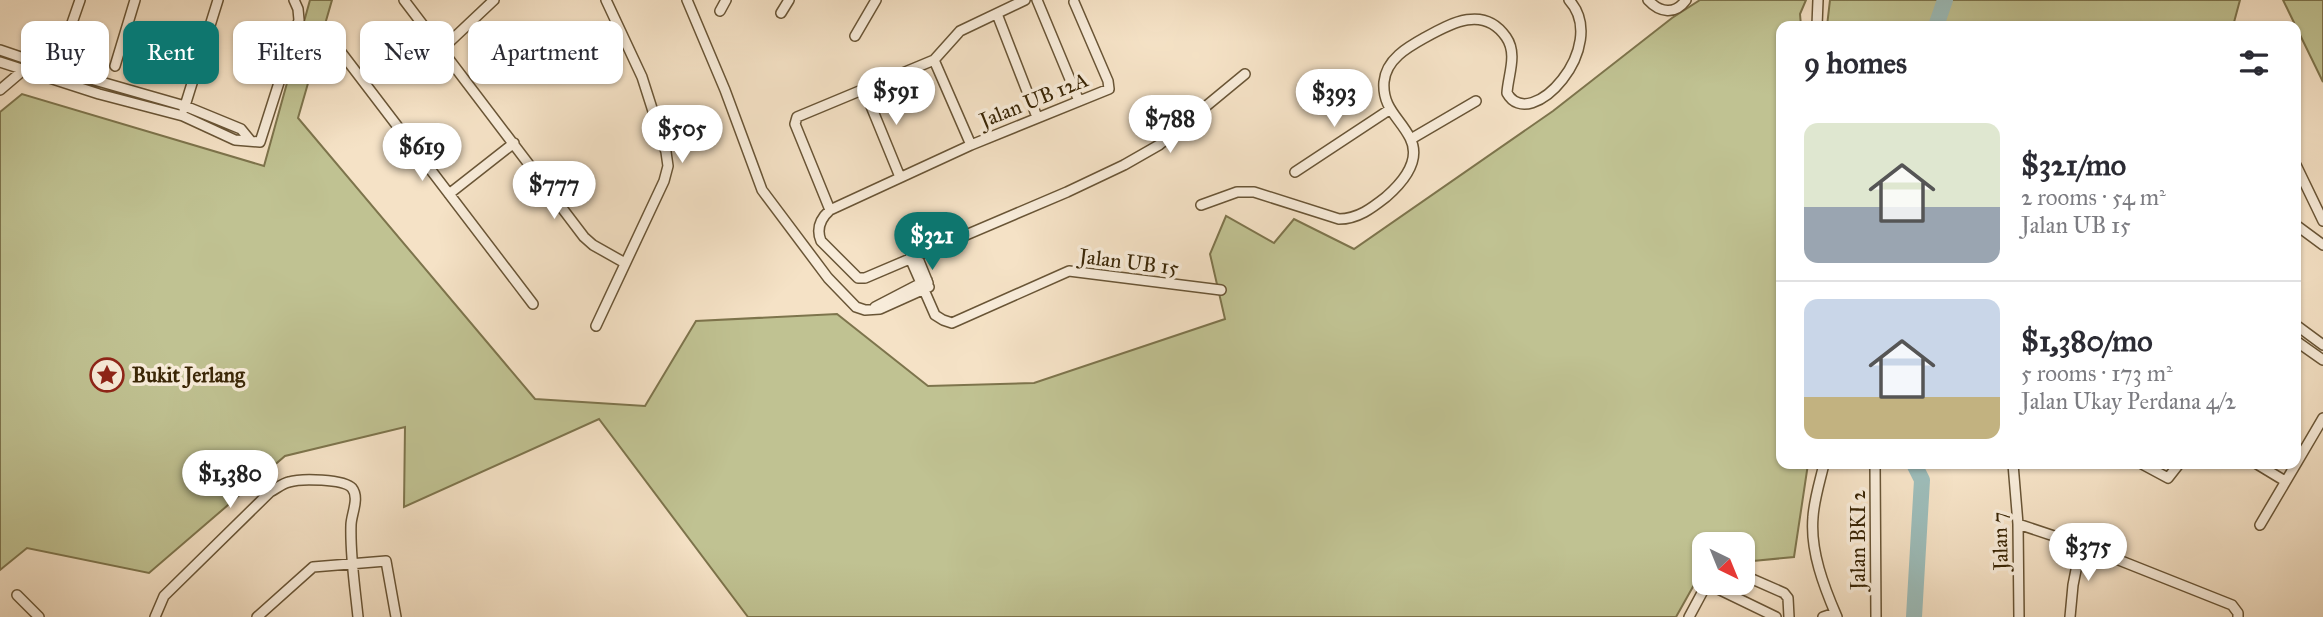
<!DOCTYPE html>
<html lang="en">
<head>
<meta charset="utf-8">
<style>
	:root { --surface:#fff; --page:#f2f2f3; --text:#2b2b33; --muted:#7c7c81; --line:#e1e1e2; --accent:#0f766e }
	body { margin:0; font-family:"IM FELL Great Primer",serif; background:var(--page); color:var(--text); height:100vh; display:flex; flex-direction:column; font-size:26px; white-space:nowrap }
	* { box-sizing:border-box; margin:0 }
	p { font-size:23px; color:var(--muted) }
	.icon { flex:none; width:38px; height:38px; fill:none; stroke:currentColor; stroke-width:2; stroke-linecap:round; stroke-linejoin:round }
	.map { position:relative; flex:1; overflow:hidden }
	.details { position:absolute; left:1776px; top:21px; width:525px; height:448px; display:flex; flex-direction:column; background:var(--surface); border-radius:14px; box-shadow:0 2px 5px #0004 }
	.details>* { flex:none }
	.banner { position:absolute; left:21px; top:21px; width:665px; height:63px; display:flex; gap:14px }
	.needle { width:46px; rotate:137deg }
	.tools { position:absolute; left:1692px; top:532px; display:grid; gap:14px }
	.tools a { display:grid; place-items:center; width:63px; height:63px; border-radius:14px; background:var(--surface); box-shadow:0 2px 5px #0004; font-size:35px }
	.price { position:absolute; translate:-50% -60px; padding:0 16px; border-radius:24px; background:#fff; color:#222; font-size:23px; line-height:46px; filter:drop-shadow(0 2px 4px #0008) }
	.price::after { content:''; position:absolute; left:50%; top:42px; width:21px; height:16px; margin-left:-10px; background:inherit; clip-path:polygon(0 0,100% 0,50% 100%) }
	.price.selected { background:var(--accent); color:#fff }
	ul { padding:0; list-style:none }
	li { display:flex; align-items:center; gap:21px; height:175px; padding:0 28px }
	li+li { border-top:2px solid var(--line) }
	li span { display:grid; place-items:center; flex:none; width:196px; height:140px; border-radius:14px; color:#555 }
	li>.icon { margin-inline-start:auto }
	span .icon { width:84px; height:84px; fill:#fffc; stroke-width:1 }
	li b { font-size:30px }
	h2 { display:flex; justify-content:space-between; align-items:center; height:84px; padding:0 28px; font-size:30px }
	.chip { padding:0 24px; border-radius:14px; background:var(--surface); box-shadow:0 2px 5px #0004; font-size:24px; line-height:63px }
	.chip.selected { background:var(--accent); color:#fff }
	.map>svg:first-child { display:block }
	.green { fill:#c0c292; stroke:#7d744c; stroke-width:2 }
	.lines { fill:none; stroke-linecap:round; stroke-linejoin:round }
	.river { stroke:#9dbdba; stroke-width:16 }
	.street-casing { stroke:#695536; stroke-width:12 }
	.street { stroke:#f8ecda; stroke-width:9 }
	.labels { text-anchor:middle; stroke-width:7; stroke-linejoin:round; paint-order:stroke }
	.street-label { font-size:21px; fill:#3a2606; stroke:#f8ecda }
	.poi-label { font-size:21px; font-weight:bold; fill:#3a2606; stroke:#f8ecda; text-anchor:start }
</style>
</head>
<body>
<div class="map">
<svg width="2323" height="617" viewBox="0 0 2323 617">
	<rect width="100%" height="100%" fill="#f5e2c6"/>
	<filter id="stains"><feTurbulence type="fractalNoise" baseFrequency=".00286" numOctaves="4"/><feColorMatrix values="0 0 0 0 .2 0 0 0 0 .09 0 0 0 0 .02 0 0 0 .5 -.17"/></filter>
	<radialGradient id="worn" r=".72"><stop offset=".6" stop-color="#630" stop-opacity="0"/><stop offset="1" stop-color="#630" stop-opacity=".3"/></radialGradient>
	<!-- green -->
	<path class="green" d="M310,0H332L298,118L535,399L645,406L696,321L837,314L928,386L1034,383L1225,319L1210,254L1226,216L1274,243L1294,219L1354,249L1553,111L1672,18L1700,0H1806L1800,14L1801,26H1782V464H1808L1794,557L1743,562V544H1704V567L1676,617H748L599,419L404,507L405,427L285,456L149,573L27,548L0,570V112L22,94L264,166Z
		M1830,0H2240L2233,26H1827Z
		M2283,0H2323V82Z"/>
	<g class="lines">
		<!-- river -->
		<path class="river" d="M1936,26L1945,0
			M1914,617L1922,480L1914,464"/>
		<defs>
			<path id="street" d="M404,0L584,237L593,245L625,263
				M687,0L725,90L762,190L828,278L856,307L865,310L880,309L929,287
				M1037,0L1079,101
				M1648,0C1660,13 1675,15 1686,0
				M1074,2L1108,81L1109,89L971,145L830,210C820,219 816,229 821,241L858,278H865L1067,192L1124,165L1159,145L1245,74
				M720,11L726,0
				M781,13L789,0
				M997,14L1037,117
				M1817,26L1818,0
				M855,36L876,0
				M334,43L533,304
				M442,49L494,0
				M0,50L56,69L185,106L241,129L250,140
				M934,60L971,145
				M0,62L99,94L183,116L235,140L260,142L299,20L298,9L294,0
				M115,66L135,0
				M56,69L80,0
				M864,89L900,177
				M0,90L27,67
				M184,109L218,0
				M1411,139L1476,101
				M2296,165L2323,221
				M1295,172L1389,110
				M449,194L514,143
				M1201,205L1237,192H1254L1339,219C1358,219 1372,208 1386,197C1402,183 1422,161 1410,138C1400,118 1382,108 1384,82C1386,59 1408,47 1426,37C1451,23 1484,5 1506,37C1518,54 1508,75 1507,93C1530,135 1611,46 1569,0
				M830,210L795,124L797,117L934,60L960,31L1025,0
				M2296,225L2323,245
				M917,256L928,283
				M910,258L935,315L943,320L952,323L1069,271L1221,290
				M875,307L927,280
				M2296,325L2323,345
				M596,326L664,181L668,166L666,152L642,77L606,0
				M2296,341L2323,360
				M1824,464C1820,481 1814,500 1813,517C1810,551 1824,587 1837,617
				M1875,464L1876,617
				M2013,464L2018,524L2019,617
				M2142,464L2168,478L2179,464
				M2257,464L2285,481
				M2296,464L2323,418
				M2018,524L2081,545L2232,605L2238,613V617
				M2260,525L2296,464
				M1743,575L1784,593L1788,598L1789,617
				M17,595L39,617
				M155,617L164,596L270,492C276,489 283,483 289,482C301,478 344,479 352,488C360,498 351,515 351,525C350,556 355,587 358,617
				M257,617L313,567L386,561L396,617
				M1689,617L1704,589L1712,586L1776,617
				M1823,617L1835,613
				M2070,617L2073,585L2081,545"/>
		</defs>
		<!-- street casing -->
		<use href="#street" class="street-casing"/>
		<!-- street -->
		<use href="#street" class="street"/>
	</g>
	<!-- icons -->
	<defs>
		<symbol id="sight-ring" viewBox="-11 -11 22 22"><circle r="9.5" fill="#f8ecda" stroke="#8f2418" stroke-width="1.5"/><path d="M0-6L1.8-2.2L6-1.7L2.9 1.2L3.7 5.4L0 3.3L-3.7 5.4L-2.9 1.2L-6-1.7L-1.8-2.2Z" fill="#8f2418"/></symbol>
	</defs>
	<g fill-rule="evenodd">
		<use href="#sight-ring" x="88" y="356" width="38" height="38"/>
	</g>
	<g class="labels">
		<!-- street labels -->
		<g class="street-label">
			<text transform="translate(1034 100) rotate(-22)" y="7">Jalan UB 12A</text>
			<text transform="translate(1129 262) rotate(7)" y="7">Jalan UB 15</text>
			<text transform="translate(1858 540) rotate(-90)" y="7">Jalan BKI 2</text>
			<text transform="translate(2000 541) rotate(-92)" y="7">Jalan 7</text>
		</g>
		<!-- poi labels -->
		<g class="poi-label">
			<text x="132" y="382">Bukit Jerlang</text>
		</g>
	</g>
	<rect width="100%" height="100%" filter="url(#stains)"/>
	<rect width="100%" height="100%" fill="url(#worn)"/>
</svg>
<div class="tools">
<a><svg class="needle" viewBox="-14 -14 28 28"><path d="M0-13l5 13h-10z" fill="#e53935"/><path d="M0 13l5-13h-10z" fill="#7c7c81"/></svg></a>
</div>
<b class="price" style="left:896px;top:127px">$591</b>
<b class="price" style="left:1334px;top:129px">$393</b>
<b class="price" style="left:1170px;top:155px">$788</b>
<b class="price" style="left:682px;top:165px">$505</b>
<b class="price" style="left:422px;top:183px">$619</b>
<b class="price" style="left:554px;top:221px">$777</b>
<b class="price selected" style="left:932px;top:272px">$321</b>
<b class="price" style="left:230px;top:510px">$1,380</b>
<b class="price" style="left:2088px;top:583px">$375</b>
<div class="banner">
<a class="chip">Buy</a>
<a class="chip selected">Rent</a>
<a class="chip">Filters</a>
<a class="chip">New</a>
<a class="chip">Apartment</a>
</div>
<section class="details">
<h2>9 homes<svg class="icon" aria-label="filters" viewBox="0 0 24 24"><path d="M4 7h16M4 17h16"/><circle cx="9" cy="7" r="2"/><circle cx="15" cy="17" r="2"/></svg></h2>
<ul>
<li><span style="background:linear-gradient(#dfe7d0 60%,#9aa5b1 0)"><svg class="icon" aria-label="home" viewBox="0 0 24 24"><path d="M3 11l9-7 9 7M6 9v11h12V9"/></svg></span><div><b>$321/mo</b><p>2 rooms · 54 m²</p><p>Jalan UB 15</p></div></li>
<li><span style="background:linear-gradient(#c9d6e8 70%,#c2b280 0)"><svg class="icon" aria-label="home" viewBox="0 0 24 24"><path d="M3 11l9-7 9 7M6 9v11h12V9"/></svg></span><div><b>$1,380/mo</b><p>5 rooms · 173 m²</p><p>Jalan Ukay Perdana 4/2</p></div></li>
</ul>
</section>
</div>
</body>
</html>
